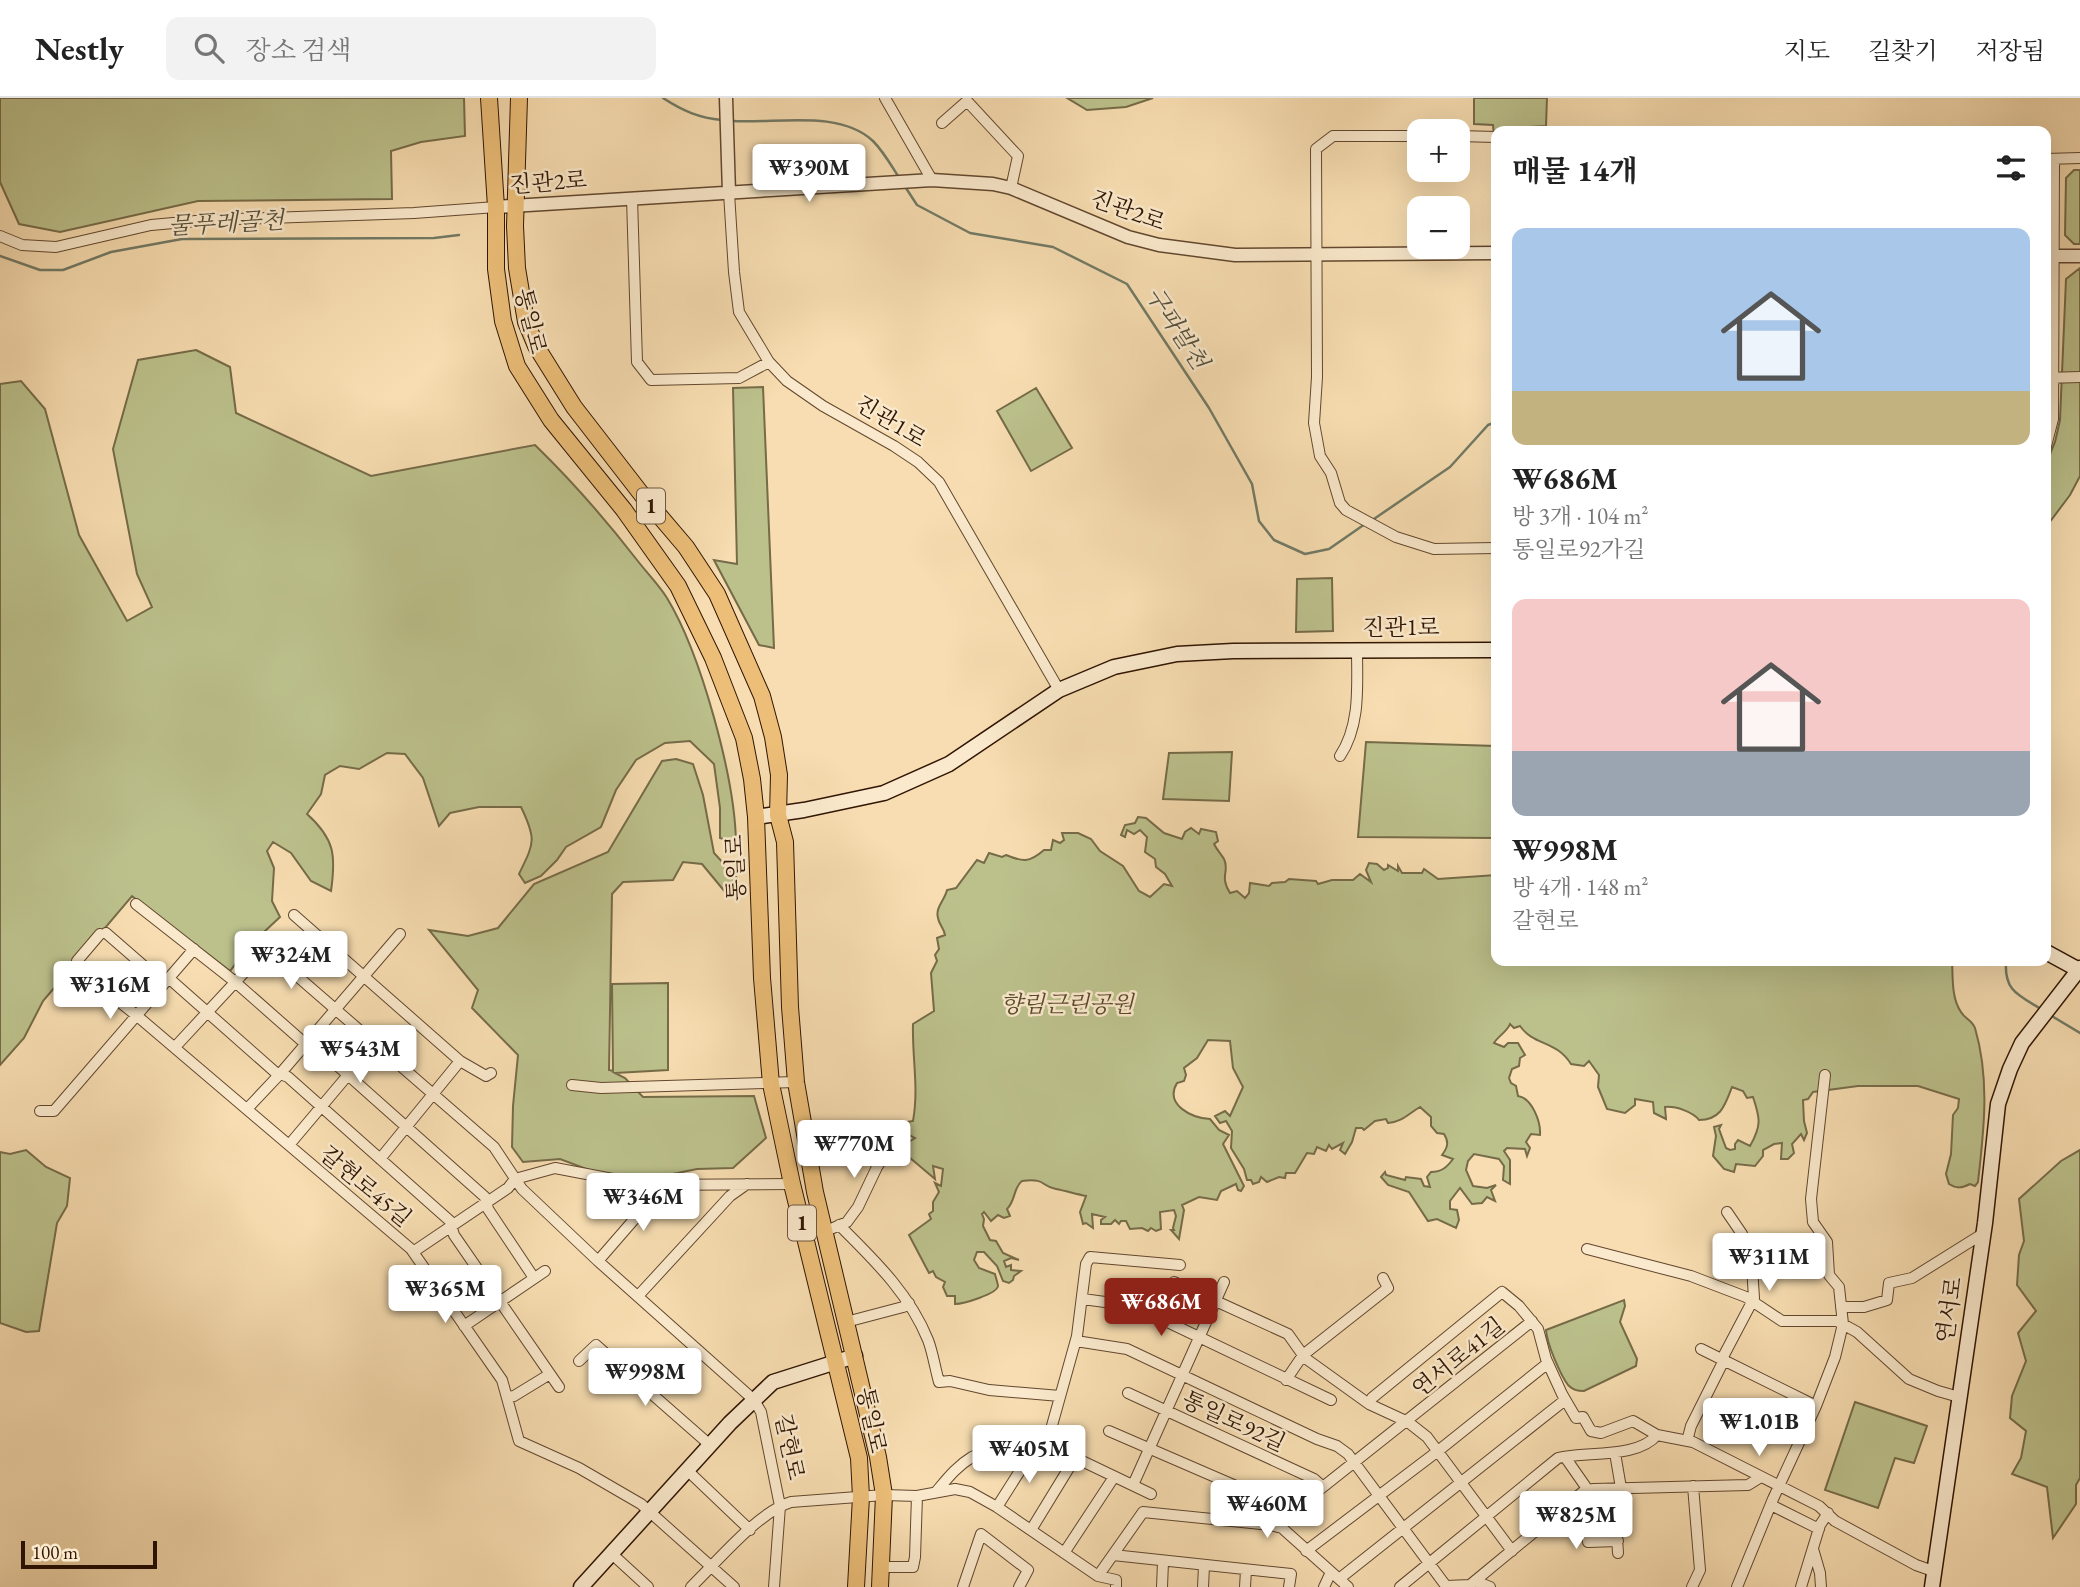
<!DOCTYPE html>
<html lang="ko">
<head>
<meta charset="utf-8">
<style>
	:root { --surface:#fff; --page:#f2f2f2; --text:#222; --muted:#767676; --line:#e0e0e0; --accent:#8f2418 }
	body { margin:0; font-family:"EB Garamond","Noto Serif KR",serif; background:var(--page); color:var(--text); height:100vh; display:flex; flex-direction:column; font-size:26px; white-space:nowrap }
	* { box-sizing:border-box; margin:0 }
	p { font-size:23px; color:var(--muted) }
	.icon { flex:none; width:38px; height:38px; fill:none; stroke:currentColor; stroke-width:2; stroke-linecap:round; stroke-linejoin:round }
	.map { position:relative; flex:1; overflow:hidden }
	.side { position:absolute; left:1491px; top:28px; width:560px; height:840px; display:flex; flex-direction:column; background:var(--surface); border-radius:14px; box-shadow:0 7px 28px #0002 }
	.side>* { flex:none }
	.fabs { position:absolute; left:1407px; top:21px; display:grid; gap:14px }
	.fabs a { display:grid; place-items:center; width:63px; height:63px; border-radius:14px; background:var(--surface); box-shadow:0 7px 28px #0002; font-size:35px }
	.scale { position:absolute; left:21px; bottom:18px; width:136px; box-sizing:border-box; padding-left:7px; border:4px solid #301503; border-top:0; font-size:19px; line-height:24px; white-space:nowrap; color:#301503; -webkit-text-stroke:5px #fae9cc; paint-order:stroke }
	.price { position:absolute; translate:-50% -60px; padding:0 16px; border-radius:7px; background:#fff; color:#222; font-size:23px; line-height:46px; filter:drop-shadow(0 2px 4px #0008) }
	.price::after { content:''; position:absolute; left:50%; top:42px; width:21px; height:16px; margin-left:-10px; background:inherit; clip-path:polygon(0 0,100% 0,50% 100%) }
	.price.on { background:var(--accent); color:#fff }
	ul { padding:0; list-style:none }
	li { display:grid; align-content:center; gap:14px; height:371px; padding:0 21px }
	li span { display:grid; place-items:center; height:217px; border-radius:14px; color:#555 }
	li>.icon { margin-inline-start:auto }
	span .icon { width:126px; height:126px; fill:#fffc; stroke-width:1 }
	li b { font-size:30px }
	h2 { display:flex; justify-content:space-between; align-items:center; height:84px; padding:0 21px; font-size:30px }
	header { display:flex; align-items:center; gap:42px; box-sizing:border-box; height:98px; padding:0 35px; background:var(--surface); border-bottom:2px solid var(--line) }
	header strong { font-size:33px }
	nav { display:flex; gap:38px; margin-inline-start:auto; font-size:24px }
	.search { width:490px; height:63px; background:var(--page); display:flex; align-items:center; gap:18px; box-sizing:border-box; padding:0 24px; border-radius:14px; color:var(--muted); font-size:26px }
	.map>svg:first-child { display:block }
	.green { fill:#bcc18c; stroke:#766b48; stroke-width:2 }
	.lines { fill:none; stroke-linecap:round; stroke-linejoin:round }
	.stream { stroke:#727a65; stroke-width:2.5 }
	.minor-casing { stroke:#62472e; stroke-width:12 }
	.tertiary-casing { stroke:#62472e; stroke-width:15 }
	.secondary-casing { stroke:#301503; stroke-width:17 }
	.primary-casing { stroke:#301503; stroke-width:18 }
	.minor { stroke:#fae9cc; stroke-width:10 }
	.tertiary { stroke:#fae9cc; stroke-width:12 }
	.secondary { stroke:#fae9cc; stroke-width:14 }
	.primary { stroke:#ecbe78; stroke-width:16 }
	.labels { text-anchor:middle; stroke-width:5; stroke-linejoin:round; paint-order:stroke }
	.shield { fill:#fae9cc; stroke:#6d553f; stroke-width:2 }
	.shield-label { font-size:21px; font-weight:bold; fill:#301503 }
	.street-label { font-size:23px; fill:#301503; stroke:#fae9cc }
	.park-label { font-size:23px; font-style:italic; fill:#5a492c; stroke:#fae9cc }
	.water-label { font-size:24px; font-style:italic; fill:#56503c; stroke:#fae9cc }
</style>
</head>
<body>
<header>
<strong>Nestly</strong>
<div class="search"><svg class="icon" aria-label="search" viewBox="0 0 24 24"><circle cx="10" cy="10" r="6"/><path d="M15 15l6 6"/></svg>장소 검색</div>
<nav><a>지도</a><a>길찾기</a><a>저장됨</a></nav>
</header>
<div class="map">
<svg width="2080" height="1489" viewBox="0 0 2080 1489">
	<rect width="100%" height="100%" fill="#f7ddb1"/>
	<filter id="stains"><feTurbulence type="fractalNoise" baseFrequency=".00286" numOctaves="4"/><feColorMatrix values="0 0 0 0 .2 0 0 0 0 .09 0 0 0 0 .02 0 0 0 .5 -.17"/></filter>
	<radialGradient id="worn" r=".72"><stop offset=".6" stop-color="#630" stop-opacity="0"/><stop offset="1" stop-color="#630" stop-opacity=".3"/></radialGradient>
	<!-- green -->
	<path class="green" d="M0,0H464L465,38L421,44L391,53L392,101L198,103L60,134L19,126L0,84Z
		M1067,0H1153L1126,9L1087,12Z
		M1474,0H1547L1546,28L1530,29L1529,33H1496V278H1493L1494,39L1493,27L1474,26Z
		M2074,72H2080V146H2074L2065,137L2066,80Z
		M2080,170V378L2070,397L2046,429V366L2055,344L2060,322L2066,181Z
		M196,252L230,269L236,315L371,378L535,347C572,383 606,422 637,462C647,475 659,487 667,500C701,556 735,680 736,745L720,740V710L714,666L690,643L665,645L636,662L616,692L601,729L566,749L557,762L541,778L525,785L519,776C534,745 537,742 521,709H479L450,715L439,728L423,680L405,656L387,655L359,671L340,668L325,677L321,696L307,716C335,741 336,758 331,793L311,783L291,755L273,744L267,753L274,770L272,803L280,819L250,847L230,873L132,798L43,903L24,940L0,967V286L21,283L45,311L79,437L127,523L152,509L137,476L113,351L138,262Z
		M763,289L774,550L759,547L714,462L737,466L733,290Z
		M1036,290L1072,350L1031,373L997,313Z
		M1332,480L1333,533L1296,534L1297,481Z
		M1366,644L1496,648V740L1358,739Z
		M1232,654L1229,703L1163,701L1169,655Z
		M676,661L693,666L703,697L714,755L737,780L726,795L702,766L683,764L673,782L623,784L612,796L609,972L613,973L612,886L668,885V972L615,975L625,980L643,999L754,998L766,1040L733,1070L697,1071L653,1080L597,1075L560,1061L523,1064L512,1049L513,1008L518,957L472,910L478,892L429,832L468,838L498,830L534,786L608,754L662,663Z
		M1138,719L1146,720L1164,735L1182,741L1185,734L1191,730L1199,736L1201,731L1216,734L1218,743L1214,746C1217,752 1221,756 1224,761C1230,773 1219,778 1230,795L1237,793L1245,800L1249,795L1250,785L1269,788L1272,785L1285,784L1289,781L1316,783L1318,786L1332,782H1353L1360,776L1371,784L1366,772L1369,765L1377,766L1384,772L1388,770V767L1398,773V768L1402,775H1422L1424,771L1438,781L1496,777V863H1862L1869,867L1876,863H1952C1953,877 1951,900 1961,914C1965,921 1972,922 1975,930C1990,981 1984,1032 1978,1084L1975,1088L1970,1086C1962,1090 1957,1091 1949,1086L1946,1076L1951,1056L1953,1017L1958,1010L1959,1001L1918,988H1858L1813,994L1808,1001L1803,1002L1804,1023L1807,1035L1804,1042L1801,1036L1792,1046L1794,1055L1788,1061H1781L1782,1045L1774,1046L1763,1052V1058L1755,1068L1736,1066L1734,1074L1724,1071L1713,1058L1716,1038L1714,1029L1721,1027L1719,1031L1726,1050L1730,1052L1735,1051V1046L1738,1042L1750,1048C1762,1027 1760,1020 1753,999L1747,1000L1743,993L1732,989C1725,1007 1721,1022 1699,1022C1693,1014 1676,1008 1665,1009L1666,1021L1654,1015L1653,1004L1635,1001V1007L1625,1015L1607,1011L1598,989L1599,977L1589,963L1584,968L1571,966C1556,942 1534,948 1520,928L1514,930L1510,926C1507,934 1499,937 1494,945L1504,949L1508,945H1518L1525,957L1520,960L1519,968L1512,971L1509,980L1511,985L1516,988L1518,998C1532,1000 1541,1024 1540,1037L1531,1036L1526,1044L1530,1050L1527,1058L1525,1051L1507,1050L1504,1053L1510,1062V1086L1503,1082L1504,1068L1499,1061L1474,1056L1468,1063L1466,1072L1473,1088L1487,1090L1496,1087L1491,1092L1495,1103L1487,1099L1482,1105L1472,1106L1460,1090L1450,1103V1111L1457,1112L1459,1122L1456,1130L1437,1121L1428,1123L1409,1094L1388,1087L1381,1079L1385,1074L1386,1077L1405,1082L1406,1079L1421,1081L1424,1088L1430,1089L1427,1079L1431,1074C1442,1074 1447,1069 1453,1061L1442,1057C1448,1049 1449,1044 1444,1036L1437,1035L1431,1028V1019L1420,1009C1408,1016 1402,1024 1388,1025L1386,1021L1375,1023L1364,1032L1362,1030H1356L1352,1044L1345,1056L1340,1052L1343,1045L1332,1051L1329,1047L1326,1053L1317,1049L1314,1056L1307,1055L1295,1075H1286L1285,1080L1279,1079L1267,1084L1261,1079L1259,1084L1253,1086L1251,1082H1247L1244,1071L1231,1050L1232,1033L1226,1023L1220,1025L1215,1018L1225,1013L1230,1018L1243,989L1233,970L1230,943L1208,942L1197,960L1184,970L1186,977L1184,983L1177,985C1164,1007 1192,1020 1210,1021L1219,1032L1229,1037L1223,1046L1244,1088L1241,1093L1238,1092L1236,1086L1221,1093L1217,1102L1199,1099L1182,1107L1184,1112L1179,1141L1171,1132H1174L1173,1130L1176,1118L1174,1112L1160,1114L1161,1131L1156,1133L1151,1130L1148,1133L1142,1130L1130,1131L1126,1123H1121L1119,1126L1115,1122L1111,1126H1101V1122L1105,1119L1092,1116L1093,1130L1086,1125L1083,1126L1080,1114L1086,1098C1076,1096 1066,1093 1056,1091C1040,1088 1047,1080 1022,1083C1013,1090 1016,1102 1007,1111L1010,1118L1004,1120L998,1117L991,1123L984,1114L982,1116L984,1121L983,1128L990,1142L996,1143L1003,1155L1019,1162L1011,1160L1004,1163L1006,1169L1011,1167V1172L1021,1173L1014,1178L1013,1182L1009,1185L1003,1183L997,1168L984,1154H977L974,1162L979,1170L995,1176C995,1177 998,1186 998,1188C997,1196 963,1206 955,1206V1198H947L943,1189L945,1184L936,1179L933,1173L929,1175L909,1137L931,1121L929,1116L933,1113V1104L939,1094L935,1085L941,1088L943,1071L933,1068L935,1081L903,1054L901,1045L906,1039L910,1043L915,1040L901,1033V1025L913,1023C919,990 912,959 913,926L934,913L931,875L937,863L935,857L939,851L937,840L945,837C944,830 939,827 938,820C935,809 945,802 947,792L956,790L977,762L984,765L989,755L1002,759L1006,757C1023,764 1029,765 1044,752H1051L1053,742L1060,745L1064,742L1062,735H1078L1091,741L1100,753L1123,768L1139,793L1150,799L1164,786L1172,788L1165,776L1156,769L1155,761L1145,754L1147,739L1140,732L1134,736L1127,732L1125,739L1121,737L1125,727L1135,725Z
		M26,1052L46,1069L70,1080L67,1108L57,1125L39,1233L26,1234L0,1225V1054L10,1056Z
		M2080,1052V1380L2076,1387V1406L2053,1440L2047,1389L2012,1376L2021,1360L2026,1333L2010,1320L2012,1298L2026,1263L2018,1235L2036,1213L2017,1187L2019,1157L2024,1143L2019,1101L2061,1063Z
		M1624,1202L1625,1208L1620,1224L1637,1261L1636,1268L1584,1293C1577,1293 1573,1292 1568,1287C1560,1276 1547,1246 1546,1232Z
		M1855,1304L1927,1328L1914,1365L1895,1360L1878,1410L1825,1392Z"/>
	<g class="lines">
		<!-- stream -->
		<path class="stream" d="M663,0C683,13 699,20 722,22
			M732,23C776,26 839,11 873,43C883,53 891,67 898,78
			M904,87L917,107L970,135L1053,149L1127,186L1209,310L1252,386L1259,423L1274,442L1305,456L1329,451L1365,426
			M0,158L40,172H63L111,154L182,141L434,140L459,137
			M1371,423L1450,369L1488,327L1496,324
			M2006,863C2004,893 2018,897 2041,911
			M2050,917L2080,935"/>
		<defs>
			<path id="minor" d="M885,0L932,82
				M942,25L967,3L1018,58L1011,90
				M1419,38H1333L1316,51L1317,279L1314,325L1320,358L1331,375L1340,405L1346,412L1396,439L1434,451L1496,450
				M1458,38L1496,39
				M2046,61L2080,60
				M729,95L734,174L739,214L769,264L787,283L823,308L894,348L918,364L939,384L1059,592
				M632,100L637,264L651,282L739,280L769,264
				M0,138L22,147L56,149L151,127L207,122L414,115L496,109
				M2046,280L2080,279
				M2046,348L2053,321L2054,61
				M1340,658C1361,626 1357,587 1357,551
				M136,806L234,883L301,942L312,945L485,1099L488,1111L534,1180
				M294,817L460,963L486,978L491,975
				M106,835L160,882L172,883L275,974L288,979L450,1123L454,1137L559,1289
				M100,836L77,863L78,871L136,917L411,1151L502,1282L519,1343L579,1370L641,1406L734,1489
				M175,949L266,851L494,1049L522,1091L598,1163L754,1302L761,1314L780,1408L774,1489
				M572,987L601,990L796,984
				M247,1011L280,976L400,836
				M40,1013H54L194,851
				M289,1047L375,945
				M380,1061L460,963
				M839,1127C874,1162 909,1195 928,1242C933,1255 935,1270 939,1284L950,1283L989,1292L1060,1298
				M826,1133L847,1124L858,1109L877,1069L893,1044
				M1587,1151L1691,1178L1746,1199L1782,1223H1837L1857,1234L1909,1281L1938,1293L1959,1299
				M413,1154L508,1090L515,1081L555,1070L644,1087L792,1086
				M598,1163L664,1087
				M1174,1184L1288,1236L1305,1260L1369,1306L1408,1324L1427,1339L1512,1453
				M638,1198L730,1098L747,1086
				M1083,1201L1134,1208L1331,1302
				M1841,1209H1864L1887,1202L1889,1185L1912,1180L1984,1135
				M846,1224L903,1209L909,1205
				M464,1228L545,1173
				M1076,1243L1127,1251L1317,1341L1337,1348L1348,1356L1446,1488L1470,1487L1584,1393L1594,1391L1748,1387L1761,1379
				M1701,1251L1816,1308
				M579,1263L596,1247L710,1347
				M1286,1282L1303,1257L1388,1190L1383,1180
				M1128,1295L1314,1381L1323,1389
				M508,1299L514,1298L550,1276
				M1369,1306L1372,1300L1502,1194L1519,1208L1538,1231L1546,1261L1562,1296L1576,1320L1583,1319L1591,1333L1601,1335L1633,1323L1657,1337L1693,1344L1819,1408L1835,1423L1916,1467L1933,1473
				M1109,1333L1266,1401
				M1687,1343L1691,1328L1724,1262V1257L1754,1200L1752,1168L1742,1136L1727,1114
				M1046,1349L1077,1238L1086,1166L1090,1159L1180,1167
				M1615,1355L1621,1390
				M1565,1359L1588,1392
				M687,1372L750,1432
				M1133,1387L1224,1184
				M1614,1391L1618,1455
				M936,1394C947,1381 957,1368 972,1359C994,1347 1034,1347 1059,1352L1151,1396
				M1568,1407L1587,1432L1588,1444L1618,1443
				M1771,1407L1819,1431
				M997,1409L1035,1349
				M1271,1427L1282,1430L1348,1489
				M1031,1432L1075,1360
				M1813,1451L1820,1475L1821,1489
				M1306,1453L1438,1353L1548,1265
				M1064,1455L1114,1379
				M612,1456L648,1489
				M1113,1457L1291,1476L1289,1489
				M881,1469H913L915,1459L917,1398
				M1098,1478L1143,1414L1271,1427L1280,1423L1532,1223
				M1339,1481L1565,1302
				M1475,1483L1490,1489
				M691,1489C717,1464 758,1414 791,1404L884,1397L917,1398L955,1391L970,1394L997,1409L1098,1478L1116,1482V1489
				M963,1489L981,1436L1028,1472L1019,1489
				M1162,1489L1163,1464
				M1203,1489L1204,1468
				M1245,1489L1246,1472
				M1324,1489L1331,1474
				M1400,1489L1558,1360C1586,1353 1637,1361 1657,1337
				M1692,1489L1700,1472L1693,1388
				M1737,1489L1773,1401L1816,1308L1835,1259L1843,1226L1839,1189L1829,1177L1827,1144L1813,1124L1811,1101L1825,977
				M1801,1489L1820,1427L1828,1415"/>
			<path id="tertiary" d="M726,0L729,95
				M496,109L932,82L993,86L1011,90L1128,139L1159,147L1235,157L1496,155
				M2046,158H2080"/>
			<path id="secondary" d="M756,719L804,712L884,695L949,666L1059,592L1114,569L1177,556L1233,553L1496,552
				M2046,854L2079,872
				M581,1489L730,1325L773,1284L855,1258
				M1932,1489L1985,1125L1998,1006L2010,971L2022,945L2080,870"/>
			<path id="primary" d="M489,0L496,109V171L503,223L517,268L551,322L624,412L678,488L713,560L744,640L752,681L756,719L762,880L771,986L792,1086L859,1360L861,1399L856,1489
				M519,0L515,128L517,170L526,224L536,248L574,309L646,402L686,449L717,496L762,598L773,639L779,677L778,717L785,744L790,909L796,984L815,1094L878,1359L884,1397L880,1489"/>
		</defs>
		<!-- minor casing -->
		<use href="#minor" class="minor-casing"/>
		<!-- tertiary casing -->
		<use href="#tertiary" class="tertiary-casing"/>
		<!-- secondary casing -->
		<use href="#secondary" class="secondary-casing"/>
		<!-- primary casing -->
		<use href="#primary" class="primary-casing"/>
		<!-- minor -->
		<use href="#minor" class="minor"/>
		<!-- tertiary -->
		<use href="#tertiary" class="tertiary"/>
		<!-- secondary -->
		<use href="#secondary" class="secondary"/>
		<!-- primary -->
		<use href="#primary" class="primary"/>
	</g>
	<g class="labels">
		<!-- shield labels -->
		<g class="shield">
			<rect x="637" y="390.5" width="28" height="35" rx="5"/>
			<rect x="788" y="1107.5" width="28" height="35" rx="5"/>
		</g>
		<g class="shield-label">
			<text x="651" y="415">1</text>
			<text x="802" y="1132">1</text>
		</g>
		<!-- street labels -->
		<g class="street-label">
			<text transform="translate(548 84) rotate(-4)" y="8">진관2로</text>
			<text transform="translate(1128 112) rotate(20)" y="8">진관2로</text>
			<text transform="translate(531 223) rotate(76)" y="8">통일로</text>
			<text transform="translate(891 323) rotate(31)" y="8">진관1로</text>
			<text x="1401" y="537">진관1로</text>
			<text transform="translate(735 770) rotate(-92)" y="8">통일로</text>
			<text transform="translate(366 1088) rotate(40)" y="8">갈현로45길</text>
			<text transform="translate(1949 1212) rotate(-82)" y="8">연서로</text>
			<text transform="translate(1458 1259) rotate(-39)" y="8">연서로41길</text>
			<text transform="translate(872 1322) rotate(78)" y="8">통일로</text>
			<text transform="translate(1234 1323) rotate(25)" y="8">통일로92길</text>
			<text transform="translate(790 1349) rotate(78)" y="8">갈현로</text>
		</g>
		<!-- park labels -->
		<g class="park-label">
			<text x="1067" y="914">향림근린공원</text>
		</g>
		<!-- water labels -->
		<g class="water-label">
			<text transform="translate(226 125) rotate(-3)" y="8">물푸레골천</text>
			<text transform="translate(1177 230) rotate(57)" y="8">구파발천</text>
		</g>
	</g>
	<rect width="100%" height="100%" filter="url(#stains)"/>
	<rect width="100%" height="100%" fill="url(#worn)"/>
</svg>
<div class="fabs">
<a>+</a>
<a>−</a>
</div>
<div class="scale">100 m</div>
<b class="price" style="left:809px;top:106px">₩390M</b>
<b class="price" style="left:291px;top:893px">₩324M</b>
<b class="price" style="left:110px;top:923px">₩316M</b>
<b class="price" style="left:360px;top:987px">₩543M</b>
<b class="price" style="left:854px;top:1082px">₩770M</b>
<b class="price" style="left:643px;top:1135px">₩346M</b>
<b class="price" style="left:1769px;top:1195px">₩311M</b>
<b class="price" style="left:445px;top:1227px">₩365M</b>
<b class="price on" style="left:1161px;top:1240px">₩686M</b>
<b class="price" style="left:645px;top:1310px">₩998M</b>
<b class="price" style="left:1759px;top:1360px">₩1.01B</b>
<b class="price" style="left:1029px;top:1387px">₩405M</b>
<b class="price" style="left:1267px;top:1442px">₩460M</b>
<b class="price" style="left:1576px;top:1453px">₩825M</b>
<section class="side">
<h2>매물 14개<svg class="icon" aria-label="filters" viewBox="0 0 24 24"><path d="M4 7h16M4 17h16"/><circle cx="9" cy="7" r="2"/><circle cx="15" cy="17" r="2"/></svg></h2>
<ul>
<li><span style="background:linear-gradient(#a9c7e8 75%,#c2b280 0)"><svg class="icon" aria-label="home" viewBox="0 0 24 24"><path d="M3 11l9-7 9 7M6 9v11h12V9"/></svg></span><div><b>₩686M</b><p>방 3개 · 104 m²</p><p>통일로92가길</p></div></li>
<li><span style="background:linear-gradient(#f6c9c9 70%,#9aa5b1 0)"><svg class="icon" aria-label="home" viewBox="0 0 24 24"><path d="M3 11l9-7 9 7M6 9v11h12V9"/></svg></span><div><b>₩998M</b><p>방 4개 · 148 m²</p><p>갈현로</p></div></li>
</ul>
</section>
</div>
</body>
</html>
